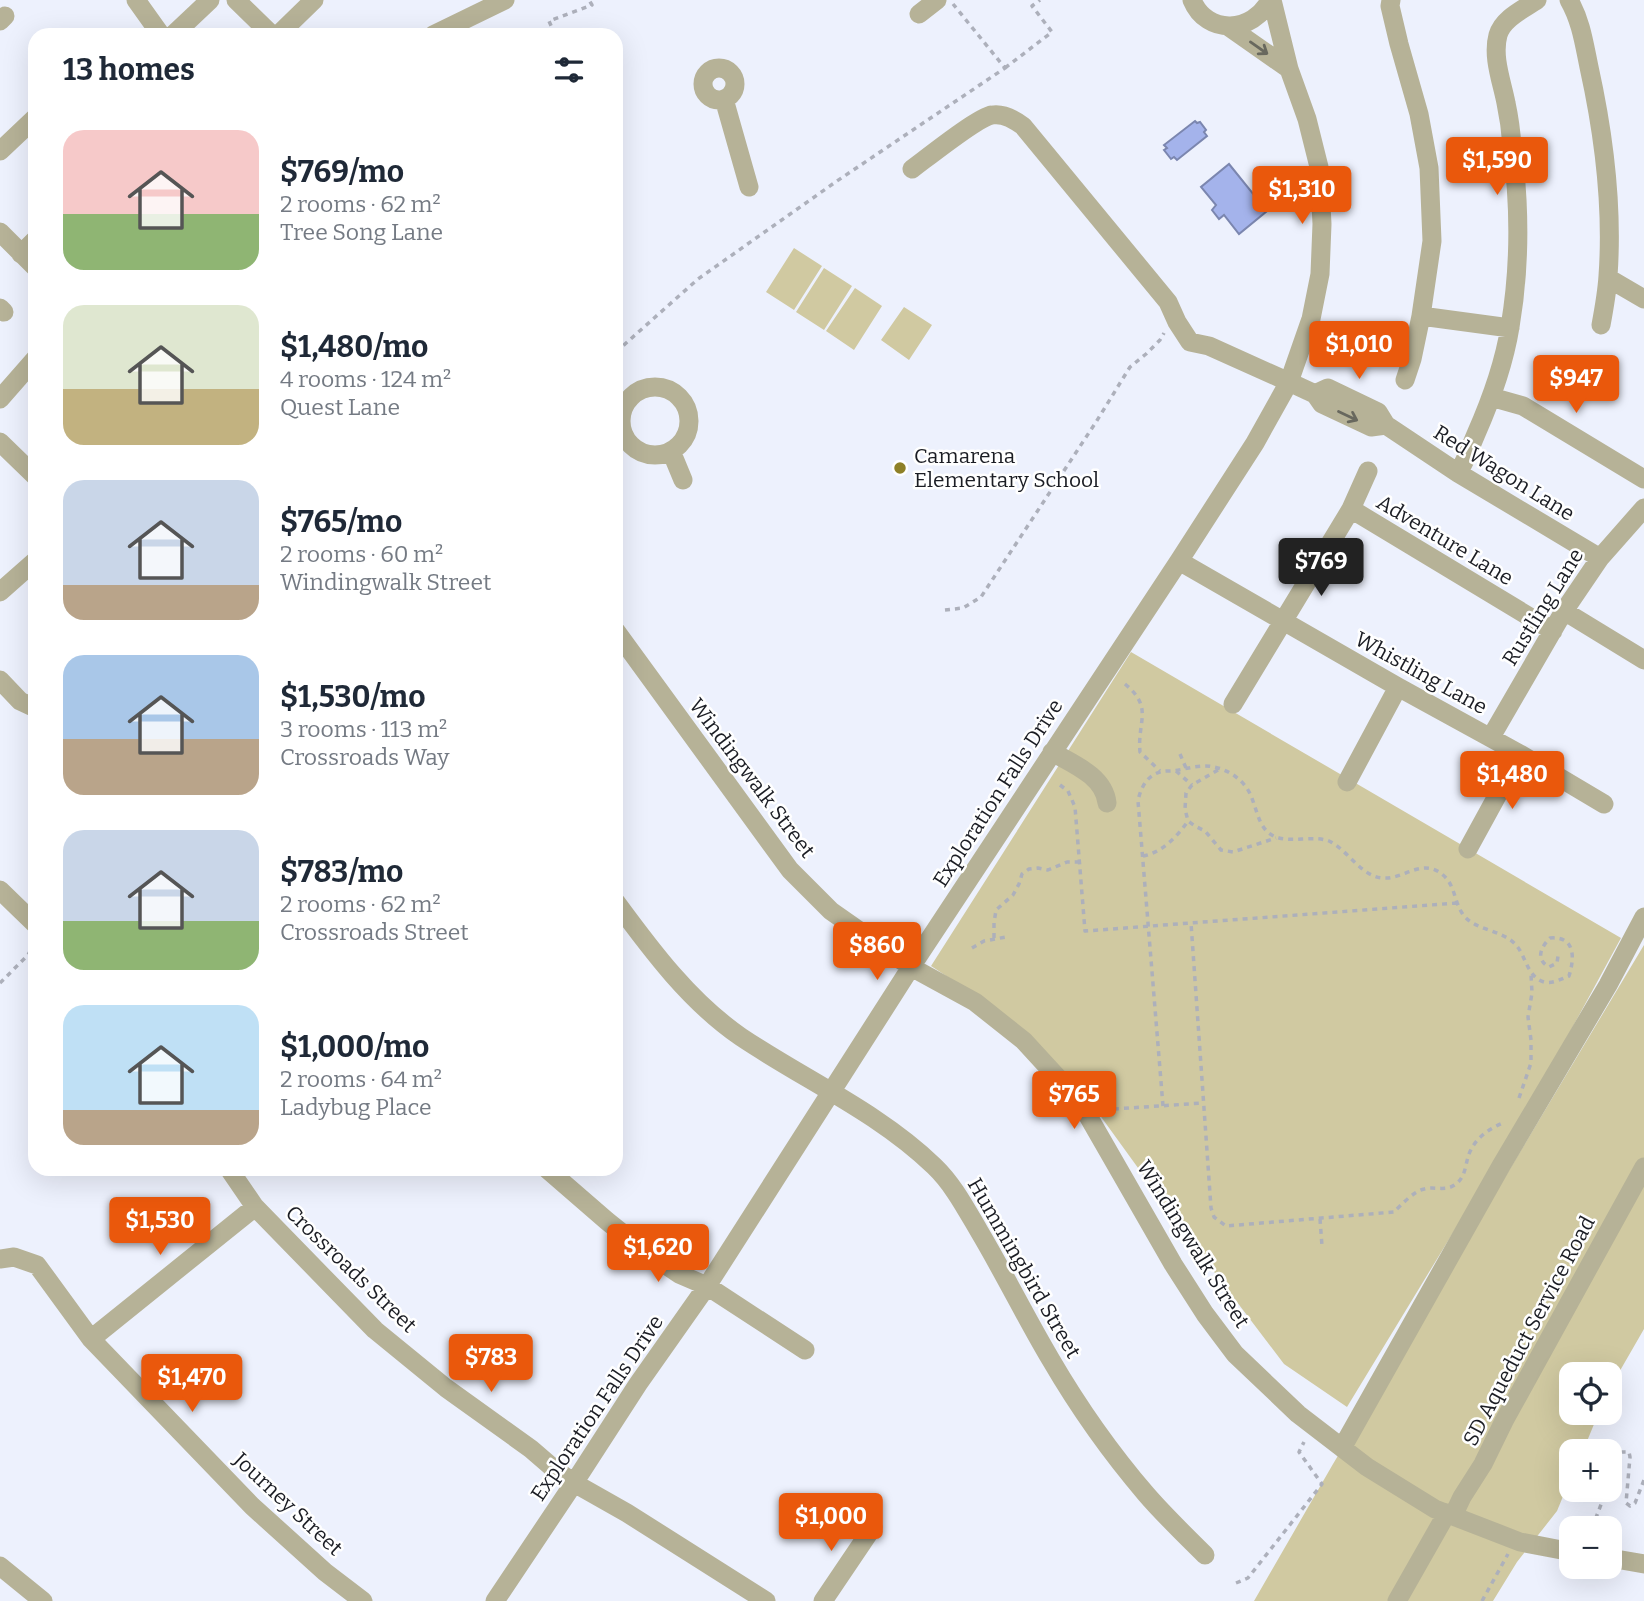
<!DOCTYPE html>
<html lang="en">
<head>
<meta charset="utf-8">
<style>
	:root { --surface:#fff; --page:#f6f6f7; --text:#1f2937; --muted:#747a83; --accent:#ea580c }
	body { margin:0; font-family:Bitter,serif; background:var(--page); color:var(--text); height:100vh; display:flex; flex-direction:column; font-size:26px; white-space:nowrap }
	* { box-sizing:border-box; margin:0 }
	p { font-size:23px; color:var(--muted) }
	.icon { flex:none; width:38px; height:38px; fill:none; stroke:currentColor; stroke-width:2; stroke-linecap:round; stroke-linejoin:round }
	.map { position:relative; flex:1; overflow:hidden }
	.drawer { position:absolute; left:28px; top:28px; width:595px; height:1148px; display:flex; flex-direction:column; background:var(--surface); border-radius:21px; box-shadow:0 7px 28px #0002 }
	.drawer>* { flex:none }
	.buttons { position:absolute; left:1559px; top:1362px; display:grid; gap:14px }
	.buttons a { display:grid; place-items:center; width:63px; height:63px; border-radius:14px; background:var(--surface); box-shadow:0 7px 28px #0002; font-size:35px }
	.price { position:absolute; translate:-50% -60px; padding:0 16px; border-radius:7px; background:var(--accent); color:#fff; font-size:23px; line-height:46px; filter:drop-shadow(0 2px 4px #0008) }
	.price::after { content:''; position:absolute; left:50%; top:42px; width:21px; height:16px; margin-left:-10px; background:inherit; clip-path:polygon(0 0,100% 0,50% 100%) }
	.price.on { background:#222; color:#fff }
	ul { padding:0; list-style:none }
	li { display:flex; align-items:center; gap:21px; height:175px; padding:0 35px }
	li span { display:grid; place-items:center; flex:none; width:196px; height:140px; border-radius:21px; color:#555 }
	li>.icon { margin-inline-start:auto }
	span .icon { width:84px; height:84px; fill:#fffc; stroke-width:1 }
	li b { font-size:30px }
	h2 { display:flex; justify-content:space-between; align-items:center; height:84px; padding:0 35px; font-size:30px }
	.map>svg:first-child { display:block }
	.green { fill:#d0c9a1 }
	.water { fill:#a4b3eb; stroke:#7b86af; stroke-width:2 }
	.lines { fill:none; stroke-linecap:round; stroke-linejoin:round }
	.path { stroke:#adb0bb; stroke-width:3.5; stroke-dasharray:5 5; stroke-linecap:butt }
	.minor { stroke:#b6b297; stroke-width:19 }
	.oneway { stroke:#68685e }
	.poi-dot { fill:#8e8027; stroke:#fff; stroke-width:2.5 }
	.labels { text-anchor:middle; stroke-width:5; stroke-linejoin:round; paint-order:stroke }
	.poi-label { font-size:21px; fill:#1b1d24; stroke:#fff; text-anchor:start }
	.street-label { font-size:21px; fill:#1b1d24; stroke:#fff }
</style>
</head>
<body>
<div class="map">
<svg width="1644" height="1601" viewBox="0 0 1644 1601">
	<rect width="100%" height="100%" fill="#edf1fd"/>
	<!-- green -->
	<path class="green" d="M794,248L822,266L794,310L766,292Z
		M824,268L852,286L824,330L796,312Z
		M855,288L882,306L854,350L826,331Z
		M904,307L932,325L909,360L881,340Z
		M1131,652L1621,938L1527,1111L1347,1407L1284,1364L1196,1248L1078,1085L954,981L931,966Z
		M1644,945V1329L1610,1388V1374H1572V1412H1599L1583,1451H1572L1571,1477L1557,1511L1517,1562L1493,1601H1254L1333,1464Z"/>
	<!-- water -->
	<path class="water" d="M1195,121L1197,123L1200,122L1206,130L1204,132L1207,136L1177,160L1174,157L1171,159L1164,150L1167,148L1164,145Z
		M1229,164L1267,211L1239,234L1224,215L1219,219L1212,210L1216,205L1201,187Z"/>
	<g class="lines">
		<!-- path -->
		<path class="path" d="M555,35L549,21L592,5L589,0
			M1005,68L1052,32L1032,6L1040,0
			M616,352L698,279L837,181L1005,68L953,4
			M945,610L963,608L981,597L1096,422L1130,367L1146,354L1160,340L1164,333
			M1125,684C1154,708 1137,721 1140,752L1160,771
			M1180,754L1186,768
			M1218,770L1192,785L1186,793L1185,809L1188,821L1195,826L1205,831L1221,850L1233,852L1276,838
			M1176,771L1192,785
			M1060,785L1068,791L1075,807L1085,931L1191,923
			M1143,856C1161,853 1177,837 1188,821
			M1457,903L1191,923L1211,1208L1214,1217L1226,1226L1394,1212C1401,1205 1414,1191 1424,1189C1435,1186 1446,1192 1456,1184C1466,1176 1465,1165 1469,1154C1475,1138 1490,1128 1505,1122
			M994,938V923L996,910L1013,895L1019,884L1022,874L1029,869L1038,868L1048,870L1067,862H1079
			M972,948L984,941L1006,937
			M0,983L28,955L35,942
			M1519,1098L1531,1063V1040L1528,1017L1532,993L1531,974
			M1163,1106L1138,801C1141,785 1150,771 1168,771C1180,771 1192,766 1205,766C1223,766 1244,778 1251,796C1258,812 1259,833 1279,838C1294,842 1319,835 1331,842C1349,852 1362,877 1383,878C1403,880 1422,857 1443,875C1455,885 1454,901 1462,913C1473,931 1502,929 1516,945C1526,956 1527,977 1544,982C1553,984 1561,979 1569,976C1575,957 1575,936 1550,938C1541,947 1535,959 1549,967L1557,963L1558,956L1556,954
			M1114,1109L1203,1103
			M1320,1219L1322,1246
			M1610,1481L1622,1452H1629L1630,1457L1626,1503L1630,1506L1635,1503L1644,1480
			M1592,1528L1607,1489
			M1236,1583L1248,1578L1322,1484L1299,1452L1304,1442
			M1482,1601L1508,1554"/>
		<!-- minor -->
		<path class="minor" d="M136,0L161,35
			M236,0L272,35
			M1192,0C1207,36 1253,33 1270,0
			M1391,0L1390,6L1399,44L1419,114L1429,168L1432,241L1421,316L1412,359L1405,380
			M1569,0C1581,21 1584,43 1589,67C1604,135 1613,206 1608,276C1607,292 1604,309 1601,325
			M919,14L937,0
			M0,21L5,16
			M1229,27L1289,69
			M173,35L210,0
			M278,35L314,0
			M433,35L505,0
			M703 84a16 16 0 1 1 32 0a16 16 0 1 1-32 0Z
			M724,99L749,187
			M0,151L35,118
			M912,169C927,158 978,117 992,115C1003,113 1015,120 1023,126L1168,302L1177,322L1190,342L1209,346L1289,382L1315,394L1322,404L1371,427L1386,425
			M0,232L35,267
			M21,254L35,240
			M1608,278L1644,299
			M0,308L4,312
			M1421,316L1510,328
			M621 421a34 34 0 1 1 68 0a34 34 0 1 1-68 0Z
			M1315,394L1328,388L1378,412L1386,425L1458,473L1600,558
			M1491,397L1523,406L1644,479
			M0,399L35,359
			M0,442L35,476
			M671,451L683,480
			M1458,473C1466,460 1470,448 1476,434C1491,400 1504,364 1510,327C1520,268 1520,206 1512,146C1511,132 1509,117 1506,103C1502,82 1492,57 1498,35C1503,18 1524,9 1537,0
			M1351,509L1553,631
			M1179,561L1398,687L1520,754L1604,804
			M0,592L35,561
			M1564,611L1644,660
			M616,631L790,870L831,911L911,967L975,1002L1024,1041L1080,1102L1173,1264L1205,1314L1235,1354L1298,1414L1367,1467L1435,1509L1520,1542L1572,1552
			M0,680L20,701L35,708
			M1233,704L1351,509L1368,471
			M1491,737L1564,611L1600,558L1644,508
			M1052,752C1073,764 1104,776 1107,803
			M1347,782L1398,687
			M1468,849L1520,754
			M0,890L35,924
			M616,902C652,951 690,1002 741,1037C805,1080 878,1112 934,1166C953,1184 966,1209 979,1231C1004,1273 1026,1318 1051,1360C1079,1408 1110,1452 1146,1494C1164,1515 1185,1535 1205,1555
			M229,1169L255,1207L375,1330L446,1388L531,1449L553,1468L574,1483L627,1513L766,1601
			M547,1169L607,1221L642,1249L679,1274L707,1286L805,1350
			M0,1259L14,1257L37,1265L91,1339L252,1506L325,1572L363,1601
			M91,1339L255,1207
			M1342,1448L1501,1166L1608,985L1644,917
			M1453,1516L1462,1497L1483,1464L1504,1421L1644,1167
			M1610,1558L1644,1564
			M0,1566L43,1601
			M495,1601L574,1483L638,1384L707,1286L911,967L1179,561L1255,443L1289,382L1311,319L1320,274L1322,224L1319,167L1307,119L1289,69L1272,0
			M823,1601L873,1527
			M1397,1601L1447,1513"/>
	</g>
	<!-- one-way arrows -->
	<defs><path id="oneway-shaft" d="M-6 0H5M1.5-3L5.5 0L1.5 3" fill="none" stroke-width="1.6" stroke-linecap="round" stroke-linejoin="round" transform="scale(1.75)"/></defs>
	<g class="oneway">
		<use href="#oneway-shaft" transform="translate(1259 48) rotate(35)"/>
		<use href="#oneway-shaft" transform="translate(1348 416) rotate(25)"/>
	</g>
	<!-- markers -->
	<circle class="poi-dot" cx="900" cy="468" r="7"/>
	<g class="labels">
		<!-- poi labels -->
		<g class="poi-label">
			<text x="914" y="463">Camarena<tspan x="914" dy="24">Elementary School</tspan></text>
		</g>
		<!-- street labels -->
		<g class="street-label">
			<text transform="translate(1504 473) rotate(32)" y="7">Red Wagon Lane</text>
			<text transform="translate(1445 540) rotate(31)" y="7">Adventure Lane</text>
			<text transform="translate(1543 607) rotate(-58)" y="7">Rustling Lane</text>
			<text transform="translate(1421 673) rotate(29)" y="7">Whistling Lane</text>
			<text transform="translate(752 778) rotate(53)" y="7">Windingwalk Street</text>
			<text transform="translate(998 793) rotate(-57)" y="7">Exploration Falls Drive</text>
			<text transform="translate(1193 1244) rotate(58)" y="7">Windingwalk Street</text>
			<text transform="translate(1024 1268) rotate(60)" y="7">Hummingbird Street</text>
			<text transform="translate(351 1269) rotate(44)" y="7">Crossroads Street</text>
			<text transform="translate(1529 1331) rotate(-62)" y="7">SD Aqueduct Service Road</text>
			<text transform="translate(597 1408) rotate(-56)" y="7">Exploration Falls Drive</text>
			<text transform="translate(288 1504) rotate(43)" y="7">Journey Street</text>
		</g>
	</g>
</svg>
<div class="buttons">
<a><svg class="icon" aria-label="locate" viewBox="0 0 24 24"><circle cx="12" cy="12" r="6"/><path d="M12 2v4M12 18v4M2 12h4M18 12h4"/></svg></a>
<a>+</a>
<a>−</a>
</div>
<b class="price" style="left:1497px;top:197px">$1,590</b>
<b class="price" style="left:1302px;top:226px">$1,310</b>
<b class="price" style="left:1359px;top:381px">$1,010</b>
<b class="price" style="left:1576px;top:415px">$947</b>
<b class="price on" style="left:1321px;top:598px">$769</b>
<b class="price" style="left:1512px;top:811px">$1,480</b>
<b class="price" style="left:877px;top:982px">$860</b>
<b class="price" style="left:1074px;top:1131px">$765</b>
<b class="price" style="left:160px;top:1257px">$1,530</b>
<b class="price" style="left:658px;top:1284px">$1,620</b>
<b class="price" style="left:491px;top:1394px">$783</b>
<b class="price" style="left:192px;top:1414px">$1,470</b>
<b class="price" style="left:831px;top:1553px">$1,000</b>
<section class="drawer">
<h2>13 homes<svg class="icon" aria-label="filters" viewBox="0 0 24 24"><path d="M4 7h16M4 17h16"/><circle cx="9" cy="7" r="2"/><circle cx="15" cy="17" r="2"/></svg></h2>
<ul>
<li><span style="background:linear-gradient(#f6c9c9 60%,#8fb573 0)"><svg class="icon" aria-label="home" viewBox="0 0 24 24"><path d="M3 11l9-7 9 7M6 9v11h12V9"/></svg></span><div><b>$769/mo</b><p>2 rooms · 62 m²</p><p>Tree Song Lane</p></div></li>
<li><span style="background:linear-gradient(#dfe7d0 60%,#c2b280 0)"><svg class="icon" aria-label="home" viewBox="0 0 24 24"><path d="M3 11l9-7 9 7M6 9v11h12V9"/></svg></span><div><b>$1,480/mo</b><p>4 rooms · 124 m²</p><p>Quest Lane</p></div></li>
<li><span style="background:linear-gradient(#c9d6e8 75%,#b9a48a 0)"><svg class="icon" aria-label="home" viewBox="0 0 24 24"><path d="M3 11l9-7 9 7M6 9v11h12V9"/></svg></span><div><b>$765/mo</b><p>2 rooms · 60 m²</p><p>Windingwalk Street</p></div></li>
<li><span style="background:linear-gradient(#a9c7e8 60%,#b9a48a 0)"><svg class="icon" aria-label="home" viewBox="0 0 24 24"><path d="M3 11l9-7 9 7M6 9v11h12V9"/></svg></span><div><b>$1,530/mo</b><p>3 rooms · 113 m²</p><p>Crossroads Way</p></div></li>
<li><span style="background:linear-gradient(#c9d6e8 65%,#8fb573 0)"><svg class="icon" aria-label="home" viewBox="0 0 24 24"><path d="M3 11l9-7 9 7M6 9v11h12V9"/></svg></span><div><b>$783/mo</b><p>2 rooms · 62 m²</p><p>Crossroads Street</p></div></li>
<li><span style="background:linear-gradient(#bfe0f5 75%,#b9a48a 0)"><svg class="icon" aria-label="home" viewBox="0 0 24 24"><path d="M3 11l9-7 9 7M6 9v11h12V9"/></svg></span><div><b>$1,000/mo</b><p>2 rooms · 64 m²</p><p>Ladybug Place</p></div></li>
</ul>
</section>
</div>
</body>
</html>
